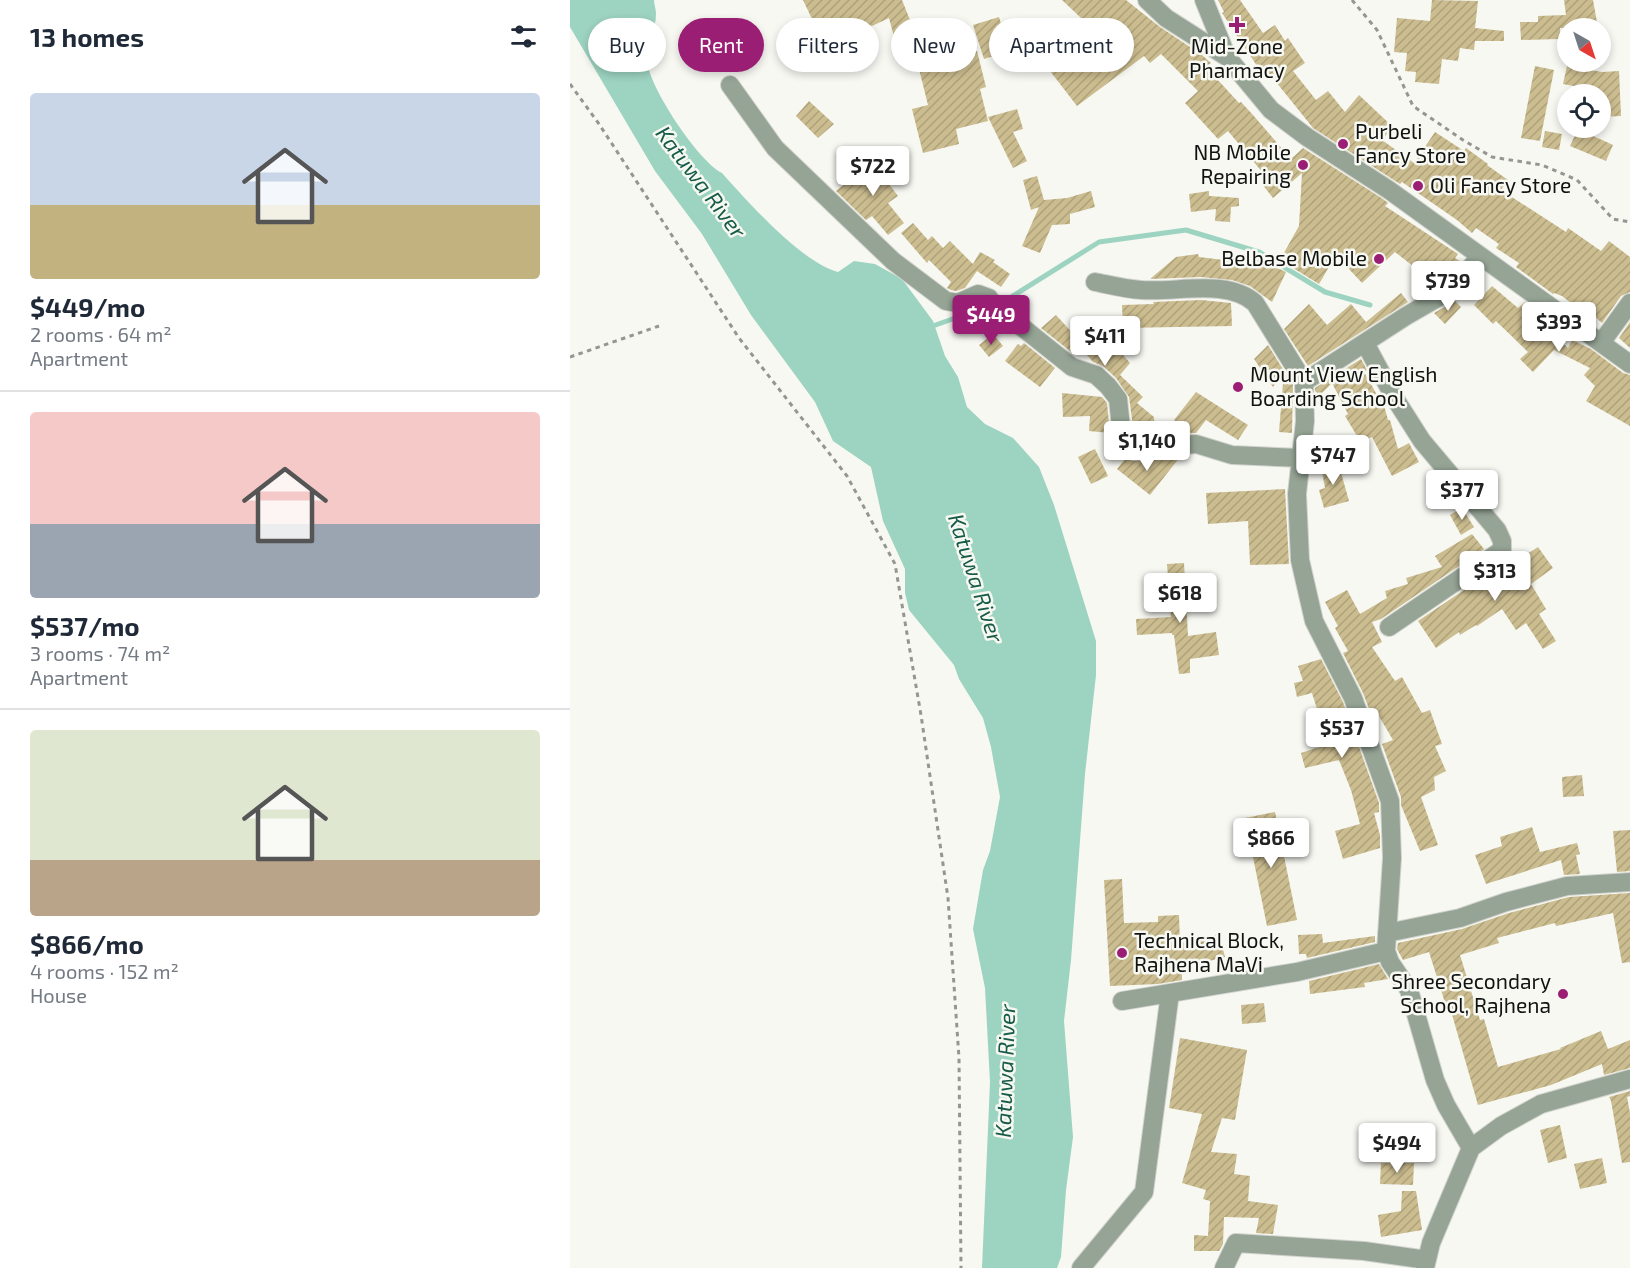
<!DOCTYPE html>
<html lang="en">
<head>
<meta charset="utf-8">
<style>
	:root { --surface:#fff; --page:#f2f2f3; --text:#1f2937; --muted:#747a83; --line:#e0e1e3; --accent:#9b1e75 }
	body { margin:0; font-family:"Exo 2",sans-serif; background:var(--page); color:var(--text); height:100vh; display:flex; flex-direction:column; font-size:22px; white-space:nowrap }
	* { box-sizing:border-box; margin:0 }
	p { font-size:20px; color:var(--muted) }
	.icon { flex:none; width:33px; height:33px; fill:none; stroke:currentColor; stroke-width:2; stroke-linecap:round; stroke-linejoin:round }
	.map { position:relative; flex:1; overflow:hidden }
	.sheet { display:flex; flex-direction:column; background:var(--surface); width:570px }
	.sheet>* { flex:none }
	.hud { position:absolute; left:18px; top:18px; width:570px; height:54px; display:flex; gap:12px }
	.needle { width:39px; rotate:141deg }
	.controls { position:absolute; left:987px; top:18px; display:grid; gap:12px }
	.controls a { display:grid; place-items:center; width:54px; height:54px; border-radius:50%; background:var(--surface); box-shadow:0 3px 9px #0003; font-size:30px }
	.price { position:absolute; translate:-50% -51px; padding:0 14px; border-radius:6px; background:#fff; color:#222; font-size:20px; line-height:39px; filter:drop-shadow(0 2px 3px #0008) }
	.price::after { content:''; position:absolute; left:50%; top:36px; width:18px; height:14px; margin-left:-9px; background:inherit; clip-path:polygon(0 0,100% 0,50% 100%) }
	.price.on { background:var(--accent); color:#fff }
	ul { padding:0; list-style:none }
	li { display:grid; align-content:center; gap:12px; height:318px; padding:0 30px }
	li+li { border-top:2px solid var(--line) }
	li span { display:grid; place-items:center; height:186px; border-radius:6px; color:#555 }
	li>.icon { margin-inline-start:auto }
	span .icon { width:108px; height:108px; fill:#fffc; stroke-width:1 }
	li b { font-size:26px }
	h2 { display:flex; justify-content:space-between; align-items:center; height:72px; padding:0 30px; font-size:26px }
	.pill { padding:0 21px; border-radius:27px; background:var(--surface); box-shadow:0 3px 9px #0003; font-size:21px; line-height:54px }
	.pill.on { background:var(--accent); color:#fff }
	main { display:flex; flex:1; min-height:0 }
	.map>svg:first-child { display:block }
	.water { fill:#9dd3c1 }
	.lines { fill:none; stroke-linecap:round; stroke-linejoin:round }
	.stream { stroke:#9dd3c1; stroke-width:5 }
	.building { fill:url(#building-hatch) }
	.minor-casing { stroke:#d2d3ce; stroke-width:20 }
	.path { stroke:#959692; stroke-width:3; stroke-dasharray:4.5 4.5; stroke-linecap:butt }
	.minor { stroke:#95a495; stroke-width:18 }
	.poi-dot { fill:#9b1e75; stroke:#f7f8f2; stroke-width:2 }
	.labels { text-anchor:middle; stroke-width:5; stroke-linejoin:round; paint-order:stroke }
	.poi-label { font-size:21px; fill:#121311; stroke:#f7f8f2; text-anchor:start }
	.water-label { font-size:22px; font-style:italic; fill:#165b49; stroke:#f7f8f2 }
</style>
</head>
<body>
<main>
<section class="sheet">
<h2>13 homes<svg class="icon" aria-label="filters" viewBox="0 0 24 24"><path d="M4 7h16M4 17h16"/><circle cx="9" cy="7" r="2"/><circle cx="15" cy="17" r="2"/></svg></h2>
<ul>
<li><span style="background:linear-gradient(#c9d6e8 60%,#c2b280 0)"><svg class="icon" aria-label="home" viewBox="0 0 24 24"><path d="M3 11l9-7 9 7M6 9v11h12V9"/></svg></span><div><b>$449/mo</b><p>2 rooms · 64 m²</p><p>Apartment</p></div></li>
<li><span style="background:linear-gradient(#f6c9c9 60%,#9aa5b1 0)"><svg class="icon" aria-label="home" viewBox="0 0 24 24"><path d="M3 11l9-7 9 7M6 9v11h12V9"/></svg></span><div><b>$537/mo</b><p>3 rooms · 74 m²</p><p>Apartment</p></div></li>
<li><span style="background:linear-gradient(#dfe7d0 70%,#b9a48a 0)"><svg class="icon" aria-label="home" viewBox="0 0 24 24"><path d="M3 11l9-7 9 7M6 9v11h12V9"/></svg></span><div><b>$866/mo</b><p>4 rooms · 152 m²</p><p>House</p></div></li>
</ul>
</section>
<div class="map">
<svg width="1060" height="1268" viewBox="0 0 1060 1268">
	<defs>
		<pattern id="building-hatch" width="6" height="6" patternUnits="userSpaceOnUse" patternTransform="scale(1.5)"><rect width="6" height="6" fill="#ccbd90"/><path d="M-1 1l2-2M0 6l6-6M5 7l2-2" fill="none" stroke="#aea27b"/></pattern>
	</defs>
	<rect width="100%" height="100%" fill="#f7f8f2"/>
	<!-- water -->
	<path class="water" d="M0,0H84C84,4 86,9 86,14C86,29 77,44 77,59C77,85 129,162 152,173C178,202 231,262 268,272L284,261L305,264L332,279L363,321L375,356L388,377L397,407L415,424L443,438L469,467L484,505L526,641V675L515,774L501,960L494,1021L503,1137L496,1190L491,1257L487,1268H412L420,1082L415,988L403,929L413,870L420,851L430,797L421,747L413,718L389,679L384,665L339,610L335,593V569L313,521L301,467L263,441L245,402L181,315L132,234L85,171L0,27Z"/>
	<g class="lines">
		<!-- stream -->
		<path class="stream" d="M427,303L438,299L529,242L616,230L689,252L755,292L800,305
			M360,327L419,306"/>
	</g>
	<!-- building -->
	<path class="building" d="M233,0H332L342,25L350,23L360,60L332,67L319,18L285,34L292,49L263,63Z
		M492,0H556L590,27L632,55L641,63L636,67L669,103L671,102L683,115L721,159L733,148L813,199L818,203L815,206L888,254L885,258L891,262L872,283L850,267L848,270L825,252L792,283L766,255L749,284L710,260L729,226L732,173L703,198L692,184L698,179L658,131L648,139L615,103L628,91L591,54L580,63L574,56L507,106L480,71L529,35Z
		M648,0H670L693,33L705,25L715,41L718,38L735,63L723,71L746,100L758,91L775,112L789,95L823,127L812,140L844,163L865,132L894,151L896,148L918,164L917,165L938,180L931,190L996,232L998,228L1031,251L1039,241L1060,257V292L1051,296L1032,323L1021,313L1018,316L992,296L984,293L983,294L946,267L949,263L926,248L929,244L906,228L902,233L887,220L832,182L830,184L743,128L698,72L693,75L652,13L654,12Z
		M862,0L908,1L905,28L934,31V41H905L904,50L890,48L888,61L872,59L869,84L845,82L846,72L835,71L837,53L824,52L827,18L860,21Z
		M994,0H1023L1028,28H990V39L951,40L950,22H968V16L996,15Z
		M429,17L439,51L414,59L403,25Z
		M407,51L416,87L410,89L418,121L386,129L389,144L353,153L342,109L358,105L348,65Z
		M965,66L984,70L970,141L951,138Z
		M997,66L1032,72L1049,71L1051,116L1031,117L1030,91L993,84Z
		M239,101L264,124L248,138L226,116Z
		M447,109L453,129L443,132L457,161L443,168L418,117Z
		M1008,129L1043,145L1036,161L1000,146Z
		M975,131L992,134L989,150L972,147Z
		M305,160L323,181L319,184L328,196L318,203L334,223L318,235L302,216L296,220L266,191Z
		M467,176L474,200L497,198L521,191L525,207L500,214V224L482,225L470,253L452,246L469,207L461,210L453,180Z
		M639,191V196L669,198V206L661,207L660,222L645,221L646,209L621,212L619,194Z
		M343,223L358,240L362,236L373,248L380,241L403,264L410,252L425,260L423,262L440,274L431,287L407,271L395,288L386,291L381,290L377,288L381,282L359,260L357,263L331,233Z
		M628,254L629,257L679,263L682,256L716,272L702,302L680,286L662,280L631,277L580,279L606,257Z
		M922,286L948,308L955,302L967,311L963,314L998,348L1002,340L1021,349L1053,373L1060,375V426L1016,401L1025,386L1014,375L1020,368L984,350L963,372L950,359L958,352L926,321L923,324L904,305Z
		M831,293L838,302L738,366L714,329L739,304L757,325L781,304L796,322Z
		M631,300L661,303L662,326L553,328L552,305L584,304L583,302Z
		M885,301L891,307L875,324L864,313Z
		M486,315L508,339L524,326L542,342L560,363L550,375L573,397L567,403L584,417L585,437L572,438L575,435L564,434L559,397L546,378L533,366L523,362L512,349L505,355L471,328Z
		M1060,322V348L1049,338Z
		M423,334L433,346L419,357L409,345Z
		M454,343L485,368L470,387L435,361L448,344L451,346Z
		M698,345L714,371L703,387L684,359Z
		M791,359L797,370L794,372L815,409L818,420H820L828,449L839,443L849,462L822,476L802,437L790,441L775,416L778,414L762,383L750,395L745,391V388Z
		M714,371L723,385L722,433L709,432Z
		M626,392L678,425L668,440L636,420L626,433H621L604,420Z
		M492,393L532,397L537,403L540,433L519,431L520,416L493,417Z
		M525,449L538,476L521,484L508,457Z
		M610,457L580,495L547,469L555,459L564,461Z
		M768,462L779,501L754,508L749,490L755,488L751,466Z
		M715,489L719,564L680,565L678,521L638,524L636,493Z
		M892,508L904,527L891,535L880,515Z
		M902,534L914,549L811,619L802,622L812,642L802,647L825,681L832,677L852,713L860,710L872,744L865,746L876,771L864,777L865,790L851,797L868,845L850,851L831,805V797L812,744L823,740L806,711L801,714L793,693L773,653L778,651L765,628L768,626L755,602L777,590L790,614L817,598L815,591L838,584L836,578L872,567L865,556Z
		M968,547L983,568L961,584L976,609L969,614L986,641L973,649L956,623L946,630L932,609L907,626L906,625L890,635L889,632L866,648L848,621L928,567L931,571Z
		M614,563L618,636L646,632L649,655L620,659V673L609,674L604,635H602V633L567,635L566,619L601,617L597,564Z
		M751,659L773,702L809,803V812L804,813L810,835V848L773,859L765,831L790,824L781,790L769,760L735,768L731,753L762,743L753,714L749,715L742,693L727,697L724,683L733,681L728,666Z
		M1012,775L1014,796L993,797L992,777Z
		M705,812L727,920L697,926L675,818Z
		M962,827L970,852L1007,843L1010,854L1006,855L1010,874L994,875L991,860L916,884L905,855L932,846L930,837Z
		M1060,830V871L1047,872L1043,831Z
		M552,879L554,923L588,922V916L609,915L610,943L649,934L655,957L612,968V980L588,984L540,986L534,880Z
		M1060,893V962L1052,963L1043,913L986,926L985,923L927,938L929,943L890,955L910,1020L914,1019L928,1067L991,1049L990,1048L1031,1031L1038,1049L1060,1040V1068L1034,1075L1032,1064L981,1085L908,1105L881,1011L878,1012L859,952L833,960L827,949L828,943L892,929L939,913L999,897Z
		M752,934L753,943L805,936V942L737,958L736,954H729L728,935Z
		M809,964L818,979L794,983L795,987L740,994L739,981Z
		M694,1003L696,1022L672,1024L671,1005Z
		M610,1038L677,1050L665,1120L652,1118L641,1152L667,1154L664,1174L680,1176L678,1201L708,1205L703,1234L686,1233L689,1218L654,1217L653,1244L649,1251H624V1235L638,1236L640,1201L633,1199L636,1190L612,1183L632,1114L599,1108Z
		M1060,1091V1096L1057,1097L1060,1113V1162L1052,1163L1041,1101L1039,1097Z
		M990,1125L997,1158L978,1163L970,1130Z
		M1032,1158L1037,1183L1010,1189L1004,1164Z
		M811,1163H844L843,1185L810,1184Z
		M832,1191H846L852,1230L811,1237L808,1215L831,1211Z"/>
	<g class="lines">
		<defs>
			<path id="minor" d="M577,0L596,18L657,57L701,110L737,137L819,190L1060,364
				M634,0L657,57
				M160,85L205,148L323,261L376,301L388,303L408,294L419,298L423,304L502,367L526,375L538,386L548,399L552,437L559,448L563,450L626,444L662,455L731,458
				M525,282C540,285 556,289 571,290C606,293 657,278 685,303L734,382
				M795,343L824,397L852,441L927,530L932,541V550L819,627
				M1031,343L1060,303
				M817,933L890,918L936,902L997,886L1060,882
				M552,1001L727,972L816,951
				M901,1148L876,1105L865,1080L839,990L820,962L816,951L822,858L820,801L783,698L744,621L730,560L727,494L735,421L734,382L836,316L883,289L910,256
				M511,1268L574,1192L600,993
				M654,1268L666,1243L794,1251L857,1260
				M855,1268L861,1243L901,1148L931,1126L971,1104L1060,1079"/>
		</defs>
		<!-- minor casing -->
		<use href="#minor" class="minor-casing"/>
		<!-- path -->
		<path class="path" d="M782,0L807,30L843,106L893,140L922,157L972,165L1007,180L1043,219L1060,222
			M0,84L29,124L169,338L277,476L325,564L351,715L378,898L389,1058L391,1268
			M0,357L89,326"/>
		<!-- minor -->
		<use href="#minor" class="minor"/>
	</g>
	<!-- markers -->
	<g class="poi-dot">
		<path d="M664 16h6v6h6v6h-6v6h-6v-6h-6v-6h6z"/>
		<circle cx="773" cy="144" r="6"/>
		<circle cx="733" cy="165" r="6"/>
		<circle cx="848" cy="186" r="6"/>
		<circle cx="809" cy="259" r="6"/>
		<circle cx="668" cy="387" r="6"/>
		<circle cx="552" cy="953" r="6"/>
		<circle cx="993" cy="994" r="6"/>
	</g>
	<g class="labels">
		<!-- poi labels -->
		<g class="poi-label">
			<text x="667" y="54" text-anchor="middle">Mid-Zone<tspan x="667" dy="24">Pharmacy</tspan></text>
			<text x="785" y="139">Purbeli<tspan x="785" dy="24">Fancy Store</tspan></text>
			<text x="721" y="160" text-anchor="end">NB Mobile<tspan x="721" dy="24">Repairing</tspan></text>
			<text x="860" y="193">Oli Fancy Store</text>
			<text x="797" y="266" text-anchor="end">Belbase Mobile</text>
			<text x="680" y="382">Mount View English<tspan x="680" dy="24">Boarding School</tspan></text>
			<text x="564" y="948">Technical Block,<tspan x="564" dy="24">Rajhena MaVi</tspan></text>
			<text x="981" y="989" text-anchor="end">Shree Secondary<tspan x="981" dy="24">School, Rajhena</tspan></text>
		</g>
		<!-- water labels -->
		<g class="water-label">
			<text transform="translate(131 182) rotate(53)" y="8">Katuwa River</text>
			<text transform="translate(406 578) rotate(72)" y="8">Katuwa River</text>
			<text transform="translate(435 1071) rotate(-88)" y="8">Katuwa River</text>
		</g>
	</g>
</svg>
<div class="controls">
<a><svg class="needle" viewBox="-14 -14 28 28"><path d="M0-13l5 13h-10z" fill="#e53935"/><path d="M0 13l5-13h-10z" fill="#747a83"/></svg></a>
<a><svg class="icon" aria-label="locate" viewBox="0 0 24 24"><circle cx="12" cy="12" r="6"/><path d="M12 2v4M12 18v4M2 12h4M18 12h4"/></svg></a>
</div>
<b class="price" style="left:303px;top:197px">$722</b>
<b class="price" style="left:878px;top:312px">$739</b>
<b class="price on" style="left:421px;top:346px">$449</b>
<b class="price" style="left:989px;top:353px">$393</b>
<b class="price" style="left:535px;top:367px">$411</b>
<b class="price" style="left:577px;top:472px">$1,140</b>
<b class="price" style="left:763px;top:486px">$747</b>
<b class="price" style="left:892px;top:521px">$377</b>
<b class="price" style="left:925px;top:602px">$313</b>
<b class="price" style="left:610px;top:624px">$618</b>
<b class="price" style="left:772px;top:759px">$537</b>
<b class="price" style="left:701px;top:869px">$866</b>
<b class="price" style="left:827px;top:1174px">$494</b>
<div class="hud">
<a class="pill">Buy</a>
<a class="pill on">Rent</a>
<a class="pill">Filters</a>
<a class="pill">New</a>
<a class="pill">Apartment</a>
</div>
</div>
</main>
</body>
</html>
